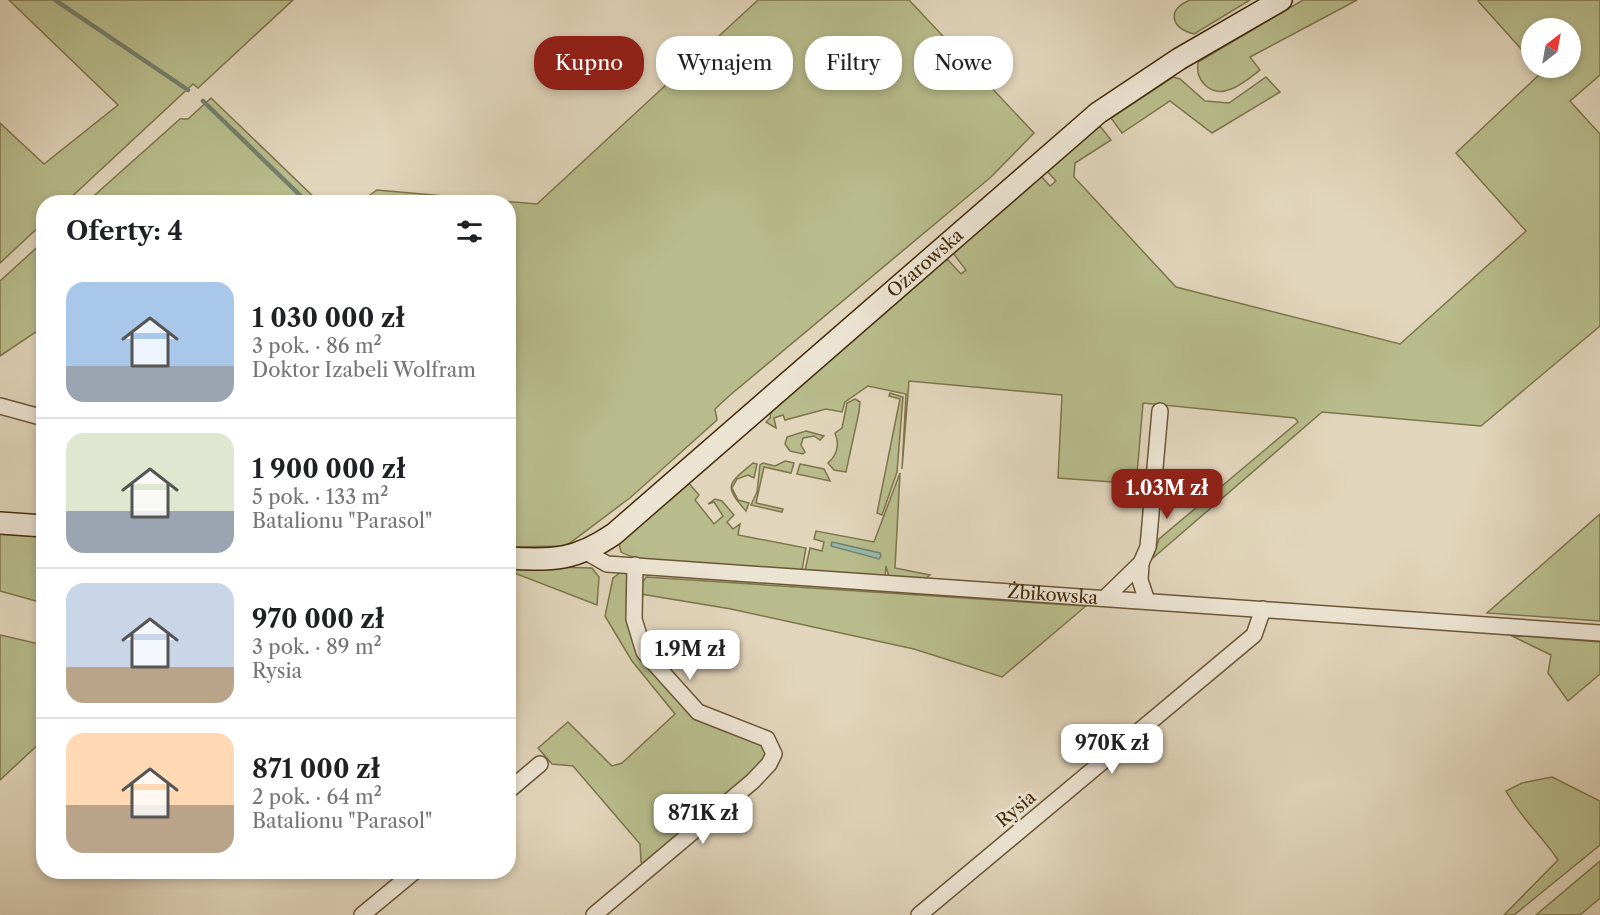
<!DOCTYPE html>
<html lang="pl">
<head>
<meta charset="utf-8">
<style>
	:root { --surface:#fff; --page:#f2f2f2; --text:#202124; --muted:#757577; --line:#e0e0e0; --accent:#8f2418 }
	body { margin:0; font-family:"Libre Caslon Text",serif; background:var(--page); color:var(--text); height:100vh; display:flex; flex-direction:column; font-size:22px; white-space:nowrap }
	* { box-sizing:border-box; margin:0 }
	p { font-size:20px; color:var(--muted) }
	.icon { flex:none; width:33px; height:33px; fill:none; stroke:currentColor; stroke-width:2; stroke-linecap:round; stroke-linejoin:round }
	.map { position:relative; flex:1; overflow:hidden }
	.panel { position:absolute; left:36px; top:195px; width:480px; height:684px; display:flex; flex-direction:column; background:var(--surface); border-radius:24px; box-shadow:0 3px 9px #0003 }
	.panel>* { flex:none }
	.top-card { position:absolute; left:534px; top:36px; width:570px; height:54px; display:flex; gap:12px }
	.needle { width:39px; rotate:31deg }
	.controls { position:absolute; left:1521px; top:18px; display:grid; gap:12px }
	.controls a { display:grid; place-items:center; width:60px; height:60px; border-radius:50%; background:var(--surface); box-shadow:0 3px 9px #0003; font-size:30px }
	.price { position:absolute; translate:-50% -51px; padding:0 14px; border-radius:12px; background:#fff; color:#222; font-size:20px; line-height:39px; filter:drop-shadow(0 2px 3px #0008) }
	.price::after { content:''; position:absolute; left:50%; top:36px; width:18px; height:14px; margin-left:-9px; background:inherit; clip-path:polygon(0 0,100% 0,50% 100%) }
	.price.current { background:var(--accent); color:#fff }
	ul { padding:0; list-style:none }
	li { display:flex; align-items:center; gap:18px; height:150px; padding:0 30px }
	li+li { border-top:2px solid var(--line) }
	li span { display:grid; place-items:center; flex:none; width:168px; height:120px; border-radius:18px; color:#555 }
	li>.icon { margin-inline-start:auto }
	span .icon { width:72px; height:72px; fill:#fffc; stroke-width:1 }
	li b { font-size:26px }
	h2 { display:flex; justify-content:space-between; align-items:center; height:72px; padding:0 30px; font-size:26px }
	.chip { padding:0 21px; border-radius:24px; background:var(--surface); box-shadow:0 3px 9px #0003; font-size:21px; line-height:54px }
	.chip.current { background:var(--accent); color:#fff }
	.map>svg:first-child { display:block }
	.green { fill:#b8bc8c; stroke:#7e744b; stroke-width:1.5 }
	.water { fill:#95b9ac; stroke:#74806b; stroke-width:1.5 }
	.lines { fill:none; stroke-linecap:round; stroke-linejoin:round }
	.stream { stroke:#74806b; stroke-width:4.5 }
	.street-casing { stroke:#6a5636; stroke-width:18 }
	.secondary-casing { stroke:#432b0a; stroke-width:24 }
	.street { stroke:#ece4d3; stroke-width:15 }
	.secondary { stroke:#ece4d3; stroke-width:21 }
	.labels { text-anchor:middle; stroke-width:6; stroke-linejoin:round; paint-order:stroke }
	.street-label { font-size:18px; fill:#432b0a; stroke:#ece4d3 }
</style>
</head>
<body>
<div class="map">
<svg width="1600" height="915" viewBox="0 0 1600 915">
	<rect width="100%" height="100%" fill="#e1d5bb"/>
	<filter id="stains"><feTurbulence type="fractalNoise" baseFrequency=".00333" numOctaves="4"/><feColorMatrix values="0 0 0 0 .2 0 0 0 0 .09 0 0 0 0 .02 0 0 0 .5 -.17"/></filter>
	<radialGradient id="worn" r=".72"><stop offset=".6" stop-color="#630" stop-opacity="0"/><stop offset="1" stop-color="#630" stop-opacity=".3"/></radialGradient>
	<!-- green -->
	<path class="green" d="M9,0H293L198,88L193,84L66,202H44L43,223L0,263V123L44,164L118,105Z
		M758,0H909L1034,133L991,177L729,396L715,409L717,420L631,497L566,546L509,547L508,202H360L377,190L537,204Z
		M1190,0H1250L1194,34C1171,28 1166,10 1190,0Z
		M1303,0H1357L1250,57L1260,70C1246,81 1222,102 1205,85C1198,78 1197,71 1198,62Z
		M1480,0H1600V75L1570,101L1600,134V326L1481,426L1322,412L1153,558L1159,539L1298,422L1295,418L1143,403L1137,474L1126,483L1058,478L1062,395L909,381L902,469L906,394L868,386L845,402L842,412L826,409L785,420L783,415L774,418L776,428L766,422L770,418L771,411L947,259L961,274L966,270L953,253L1041,176L1050,186L1056,181L1047,171L1100,126L1111,140L1075,163L1074,177L1176,287L1400,344L1526,231L1456,153L1542,72L1538,68H1570V28H1532L1531,60L1478,1Z
		M1173,77L1180,79L1205,101L1229,103L1266,77L1280,92L1212,133L1170,101L1122,133L1111,118Z
		M211,98L319,202H87L180,119H188Z
		M43,242V327L0,356V281Z
		M890,393L903,397L897,472L882,515L877,513L900,399L889,396Z
		M855,399L860,402L859,412L846,472L834,470L828,463C837,455 840,445 835,433L842,428L847,403Z
		M806,431L824,436L820,440L814,436L803,438L801,445L805,452L803,454L790,451L785,444L787,437Z
		M785,461L794,463L791,473L764,467L756,503L783,509L782,512L751,505L757,492L760,465L763,463L775,466Z
		M753,463L757,464L754,478L748,475L737,479L732,488L738,500L749,503L746,511C723,485 728,484 753,463Z
		M800,464L824,469L830,481L797,474Z
		M900,473L895,568L930,575L925,579L889,577L886,566L885,576L805,571L810,548L822,551L824,542L814,539L816,531L874,542Z
		M687,481L699,495L695,500L714,524L723,516L714,502L708,504L715,499L722,501L734,515L727,522L733,529L740,524L738,535L806,548L802,570C770,568 641,566 621,552L619,544L624,537Z
		M1600,514V621L1487,613Z
		M0,534L43,537V603L0,591Z
		M508,566L592,568L599,577L597,605L509,571Z
		M621,572L627,573L628,580L630,625L692,714L763,744L766,752L759,770L645,867L641,862L640,844L573,766L552,764L538,748L568,722L612,766L622,763L675,714L632,661L605,616L613,578Z
		M646,577L1086,606L1002,677L914,649L731,609L641,594V585Z
		M0,635L44,645L43,740L0,780Z
		M1510,635L1600,642V674L1568,701L1548,673L1551,655Z
		M1552,777L1600,801V845L1514,915H1504L1558,860C1542,836 1520,817 1506,791L1522,783Z
		M1600,861V898L1580,915H1536Z"/>
	<!-- water -->
	<path class="water" d="M832,542L880,553L881,556L879,559L831,546Z"/>
	<g class="lines">
		<!-- stream -->
		<path class="stream" d="M55,0L188,90
			M203,101L307,202"/>
		<defs>
			<g id="street">
				<path d="M0,406L44,418"/>
				<path id="s1" d="M586,552L607,564L1600,633"/>
				<path d="M1141,563L1140,580L1147,601"/>
				<path d="M1105,598L1141,563L1148,547L1160,411"/>
				<path d="M508,791L540,764"/>
				<path d="M362,915L414,872"/>
				<path d="M594,915L753,781L769,764L774,754L767,739L698,712L644,652L634,619L635,565"/>
				<path d="M919,915L1254,635L1263,609"/>
			</g>
			<g id="secondary">
				<path d="M0,523L44,526"/>
				<path id="s2" d="M508,558C553,561 576,560 614,534L1098,113L1179,59L1281,0"/>
			</g>
		</defs>
		<!-- street casing -->
		<use href="#street" class="street-casing"/>
		<!-- secondary casing -->
		<use href="#secondary" class="secondary-casing"/>
		<!-- street -->
		<use href="#street" class="street"/>
		<!-- secondary -->
		<use href="#secondary" class="secondary"/>
	</g>
	<g class="labels">
		<!-- street labels -->
		<g class="street-label">
			<text dy="6" stroke="none"><textPath href="#s2" startOffset="524">Ożarowska</textPath></text>
			<text dy="6" stroke="none"><textPath href="#s1" startOffset="471">Żbikowska</textPath></text>
			<text transform="translate(1016 809) rotate(-40)" y="6">Rysia</text>
		</g>
	</g>
	<rect width="100%" height="100%" filter="url(#stains)"/>
	<rect width="100%" height="100%" fill="url(#worn)"/>
</svg>
<div class="controls">
<a><svg class="needle" viewBox="-14 -14 28 28"><path d="M0-13l5 13h-10z" fill="#e53935"/><path d="M0 13l5-13h-10z" fill="#757577"/></svg></a>
</div>
<b class="price current" style="left:1167px;top:520px">1.03M zł</b>
<b class="price" style="left:690px;top:681px">1.9M zł</b>
<b class="price" style="left:1112px;top:775px">970K zł</b>
<b class="price" style="left:703px;top:845px">871K zł</b>
<div class="top-card">
<a class="chip current">Kupno</a>
<a class="chip">Wynajem</a>
<a class="chip">Filtry</a>
<a class="chip">Nowe</a>
</div>
<section class="panel">
<h2>Oferty: 4<svg class="icon" aria-label="filters" viewBox="0 0 24 24"><path d="M4 7h16M4 17h16"/><circle cx="9" cy="7" r="2"/><circle cx="15" cy="17" r="2"/></svg></h2>
<ul>
<li><span style="background:linear-gradient(#a9c7e8 70%,#9aa5b1 0)"><svg class="icon" aria-label="home" viewBox="0 0 24 24"><path d="M3 11l9-7 9 7M6 9v11h12V9"/></svg></span><div><b>1 030 000 zł</b><p>3 pok. · 86 m²</p><p>Doktor Izabeli Wolfram</p></div></li>
<li><span style="background:linear-gradient(#dfe7d0 65%,#9aa5b1 0)"><svg class="icon" aria-label="home" viewBox="0 0 24 24"><path d="M3 11l9-7 9 7M6 9v11h12V9"/></svg></span><div><b>1 900 000 zł</b><p>5 pok. · 133 m²</p><p>Batalionu &quot;Parasol&quot;</p></div></li>
<li><span style="background:linear-gradient(#c9d6e8 70%,#b9a48a 0)"><svg class="icon" aria-label="home" viewBox="0 0 24 24"><path d="M3 11l9-7 9 7M6 9v11h12V9"/></svg></span><div><b>970 000 zł</b><p>3 pok. · 89 m²</p><p>Rysia</p></div></li>
<li><span style="background:linear-gradient(#ffd9b3 60%,#b9a48a 0)"><svg class="icon" aria-label="home" viewBox="0 0 24 24"><path d="M3 11l9-7 9 7M6 9v11h12V9"/></svg></span><div><b>871 000 zł</b><p>2 pok. · 64 m²</p><p>Batalionu &quot;Parasol&quot;</p></div></li>
</ul>
</section>
</div>
</body>
</html>
